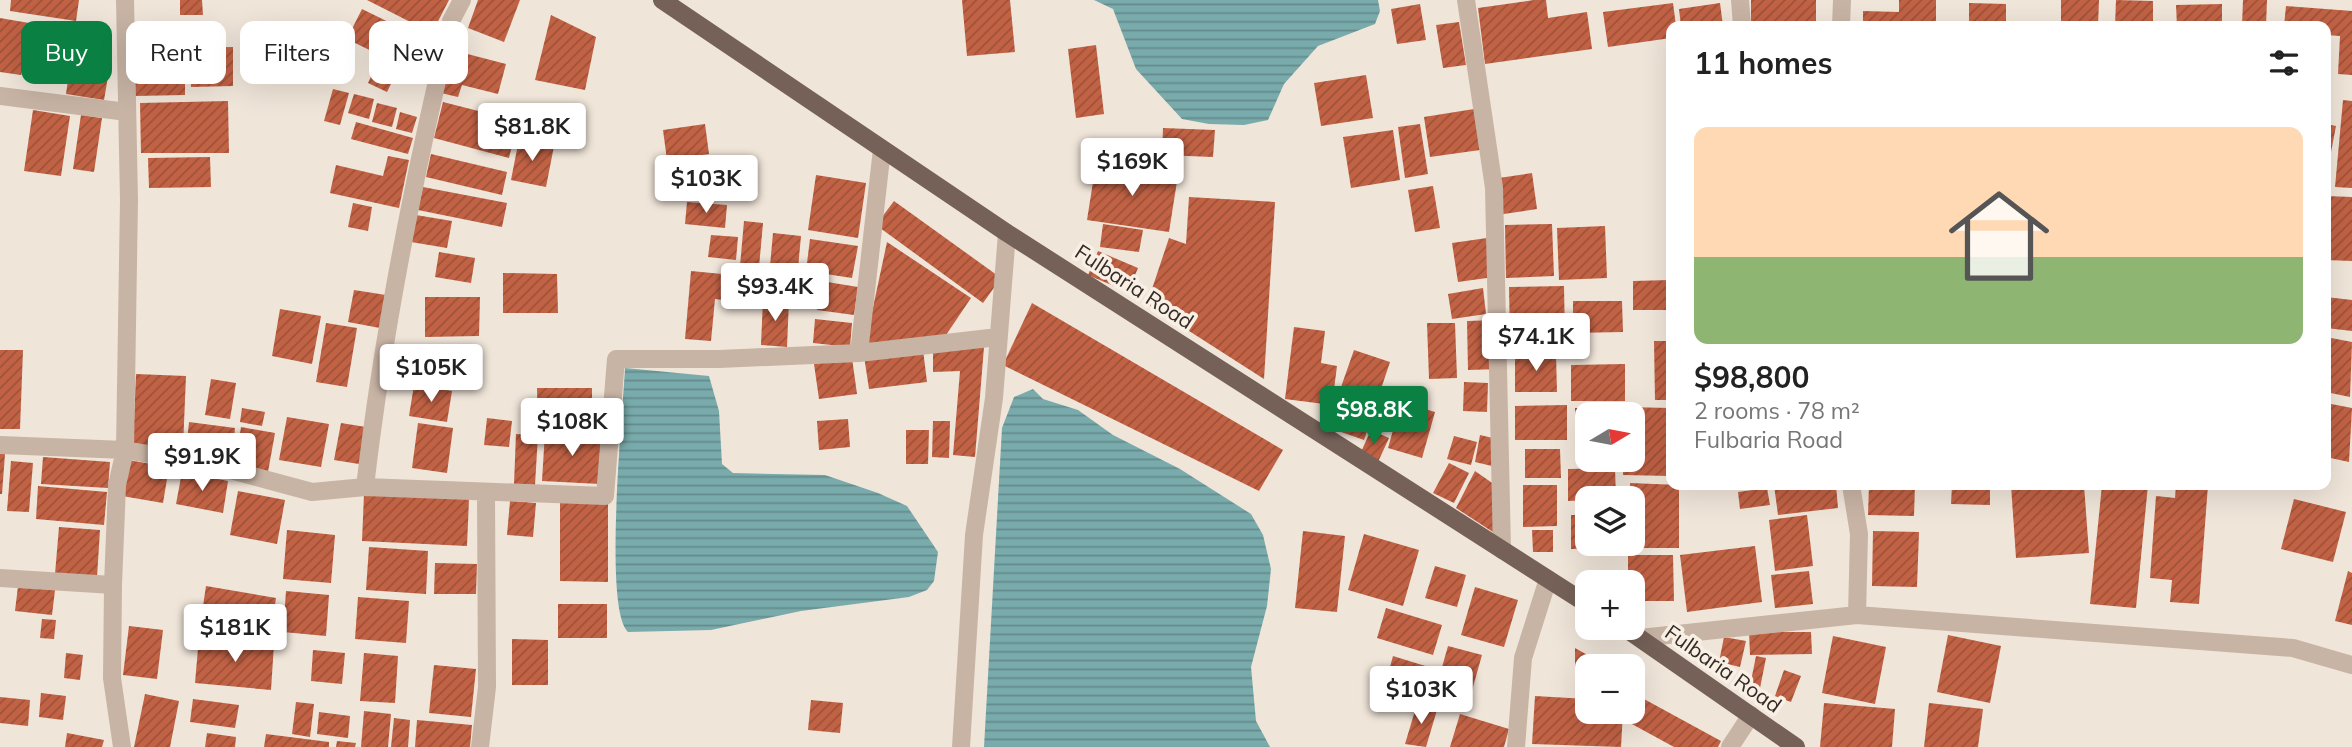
<!DOCTYPE html>
<html lang="en">
<head>
<meta charset="utf-8">
<style>
	:root { --surface:#fff; --page:#f6f6f6; --text:#222; --muted:#767676; --line:#e0e0e0; --accent:#0b8043 }
	body { margin:0; font-family:Mulish,sans-serif; background:var(--page); color:var(--text); height:100vh; display:flex; flex-direction:column; font-size:26px; white-space:nowrap }
	* { box-sizing:border-box; margin:0 }
	p { font-size:23px; color:var(--muted) }
	.icon { flex:none; width:38px; height:38px; fill:none; stroke:currentColor; stroke-width:2; stroke-linecap:round; stroke-linejoin:round }
	.map { position:relative; flex:1; overflow:hidden }
	.side { position:absolute; left:1666px; top:21px; width:665px; height:469px; display:flex; flex-direction:column; background:var(--surface); border-radius:14px; box-shadow:0 7px 28px #0002 }
	.side>* { flex:none }
	.banner { position:absolute; left:21px; top:21px; width:665px; height:63px; display:flex; gap:14px }
	.needle { width:46px; rotate:80deg }
	.controls { position:absolute; left:1575px; top:402px; display:grid; gap:14px }
	.controls a { display:grid; place-items:center; width:70px; height:70px; border-radius:14px; background:var(--surface); box-shadow:0 7px 28px #0002; font-size:35px }
	.price { position:absolute; translate:-50% -60px; padding:0 16px; border-radius:7px; background:#fff; color:#222; font-size:23px; line-height:46px; filter:drop-shadow(0 2px 4px #0008) }
	.price::after { content:''; position:absolute; left:50%; top:42px; width:21px; height:16px; margin-left:-10px; background:inherit; clip-path:polygon(0 0,100% 0,50% 100%) }
	.price.selected { background:var(--accent); color:#fff }
	ul { padding:0; list-style:none }
	li { display:grid; align-content:center; gap:14px; height:371px; padding:0 28px }
	li+li { border-top:2px solid var(--line) }
	li span { display:grid; place-items:center; height:217px; border-radius:14px; color:#555 }
	li>.icon { margin-inline-start:auto }
	span .icon { width:126px; height:126px; fill:#fffc; stroke-width:1 }
	li b { font-size:30px }
	h2 { display:flex; justify-content:space-between; align-items:center; height:84px; padding:0 28px; font-size:30px }
	.chip { padding:0 24px; border-radius:14px; background:var(--surface); box-shadow:0 7px 28px #0002; font-size:24px; line-height:63px }
	.chip.selected { background:var(--accent); color:#fff }
	.map>svg:first-child { display:block }
	.water { fill:url(#water-rules) }
	.building { fill:url(#building-hatch) }
	.lines { fill:none; stroke-linecap:round; stroke-linejoin:round }
	.minor { stroke:#c8b4a5; stroke-width:18 }
	.major { stroke:#756158; stroke-width:18 }
	.labels { text-anchor:middle; stroke-width:7; stroke-linejoin:round; paint-order:stroke }
	.street-label { font-size:21px; fill:#342a26; stroke:#f8efe5 }
</style>
</head>
<body>
<div class="map">
<svg width="2352" height="747" viewBox="0 0 2352 747">
	<defs>
		<pattern id="water-rules" width="6" height="5" patternUnits="userSpaceOnUse" patternTransform="scale(1.75)"><rect width="6" height="5" fill="#79abac"/><path d="M0 2.5h6" fill="none" stroke="#648b8c"/></pattern>
		<pattern id="building-hatch" width="6" height="6" patternUnits="userSpaceOnUse" patternTransform="scale(1.75)"><rect width="6" height="6" fill="#c26245"/><path d="M-1 1l2-2M0 6l6-6M5 7l2-2" fill="none" stroke="#9e5139"/></pattern>
	</defs>
	<rect width="100%" height="100%" fill="#f0e5d9"/>
	<!-- water -->
	<path class="water" d="M1094,0H1378L1380,11L1375,24L1318,46L1284,84L1268,120L1244,125L1209,124L1182,119L1136,69L1113,9Z
		M625,368L709,376L719,411L722,464L733,473L825,475L878,493L907,506L938,552L934,581L927,590L909,597L801,611L711,630L628,632C603,609 623,411 625,368Z
		M1033,389L1043,399L1078,410L1113,435L1180,469L1251,514L1263,535L1271,569L1267,606L1251,667L1256,721L1270,747H984L1002,428L1014,397Z"/>
	<!-- building -->
	<path class="building" d="M11,0H79L76,21L10,11Z
		M180,0H202L203,15H180Z
		M367,0H449L432,33Z
		M478,0H520L504,42L468,28Z
		M962,0H1010L1015,52L967,56Z
		M1534,0H1546L1548,18L1587,12L1592,49L1485,64L1478,8Z
		M1751,0H1816V26H1751Z
		M1899,0H1936V26H1863V11L1899,12Z
		M2061,0H2099L2098,26H2061Z
		M2116,0L2153,1V26H2115Z
		M2243,0H2267L2266,26H2242Z
		M1673,3L1676,26H1671V38L1608,47L1603,12Z
		M1720,3L1723,26H1681L1679,9Z
		M1969,3L2006,4V26H1969Z
		M1420,4L1426,40L1397,44L1391,9Z
		M2222,4V26H2177L2176,5Z
		M2286,6L2352,11V75L2338,74L2340,36L2326,35V26H2284Z
		M362,9L417,36L402,66L347,39Z
		M551,15L596,37L585,90L535,80Z
		M0,18L29,23L21,75L0,72Z
		M172,21H200L201,45H172Z
		M1459,22L1466,65L1443,68L1436,25Z
		M1096,45L1104,114L1076,118L1068,49Z
		M233,47V86L191,87L190,48Z
		M452,50L506,64L498,94L462,85L458,97L441,93Z
		M71,59L110,65L104,100L66,94Z
		M379,59L399,68L387,92L368,83Z
		M135,67H185V95L135,96Z
		M1366,75L1373,118L1321,126L1314,83Z
		M333,89L349,93L340,125L324,121Z
		M354,94L374,99L369,119L348,113Z
		M2343,100L2352,101V188L2335,187Z
		M228,101L229,153H141L140,103Z
		M443,102L518,121L509,158L434,138Z
		M377,103L397,108L392,127L372,122Z
		M1474,109L1480,150L1430,157L1424,117Z
		M33,110L70,116L61,176L24,171Z
		M400,112L417,117L412,133L396,129Z
		M81,115L102,118L94,172L73,169Z
		M356,122L413,138L408,154L351,139Z
		M705,124L709,154L667,160L663,130Z
		M1420,124L1428,174L1405,178L1398,127Z
		M2326,124L2336,126L2327,173H2326Z
		M1163,128L1215,130L1213,157L1162,155Z
		M1393,130L1400,180L1351,188L1343,137Z
		M519,139L554,146L546,187L511,180Z
		M431,154L507,172L502,195L426,177Z
		M388,156L409,160L399,208L330,193L336,165L383,176Z
		M210,157L211,187L149,188L148,158Z
		M1096,163L1178,175L1169,232L1087,220Z
		M1532,173L1537,209L1497,215L1492,179Z
		M816,175L866,183L858,238L808,230Z
		M1433,186L1440,228L1415,232L1408,190Z
		M423,187L507,203L502,227L418,210Z
		M2326,196L2352,197V261L2326,260Z
		M1189,197L1275,202L1264,379L1147,304L1169,238L1186,244Z
		M894,201L1001,278L983,303L876,225Z
		M687,202L727,205L725,228L685,224Z
		M353,203L372,207L368,231L348,227Z
		M416,215L452,221L447,248L411,242Z
		M744,221L763,223L759,267L740,266Z
		M1103,224L1143,230L1139,252L1100,247Z
		M1552,224L1554,276L1506,278L1505,225Z
		M1605,226L1607,278L1559,280L1557,228Z
		M773,233L801,236L797,279L769,277Z
		M711,235L738,237L736,260L708,257Z
		M1487,238L1494,277L1458,282L1452,243Z
		M810,239L858,246L852,278L806,271Z
		M887,242L971,298L944,338L865,345Z
		M1098,251L1138,268L1128,292L1088,275Z
		M439,252L475,258L471,283L435,277Z
		M691,271L743,276L741,302L715,299L711,341L685,339Z
		M503,273L557,274L558,313H503Z
		M1671,280V310H1633V281Z
		M821,281L858,287L854,315L817,310Z
		M1564,286L1565,338L1510,339L1509,287Z
		M1483,288L1486,314L1452,319L1448,294Z
		M354,290L386,295L380,328L348,322Z
		M425,297H480L479,336L425,337Z
		M2326,297L2352,300V331L2326,328Z
		M763,298L789,300L787,347L761,345Z
		M1573,301H1622L1623,332L1573,333Z
		M1032,303L1283,450L1259,491L1003,365Z
		M280,309L321,316L312,364L272,356Z
		M815,319L852,323L850,347L813,343Z
		M1497,320L1499,369L1468,370L1467,321Z
		M326,323L357,328L347,387L316,382Z
		M1427,323H1455L1457,378L1429,379Z
		M1294,327L1325,331L1321,363L1337,366L1332,405L1285,399Z
		M2326,337L2352,342L2350,397L2326,392Z
		M1654,341H1671V400H1655Z
		M933,347H984L975,457L953,455L960,371L933,372Z
		M0,350H23L20,429H0Z
		M923,350L927,382L869,389L864,356Z
		M1354,350L1390,362L1364,440L1327,427Z
		M1556,354L1557,392H1515V355Z
		M852,358L857,394L819,399L814,364Z
		M1625,364V401H1571V365Z
		M136,374L186,376L183,447L133,445Z
		M211,379L236,383L230,419L205,415Z
		M1464,382L1488,383L1487,412L1463,411Z
		M414,385L452,391L447,422L409,416Z
		M537,388H592V427H538Z
		M1401,402L1435,412L1422,458L1388,448Z
		M2326,403L2352,408L2349,462L2326,457Z
		M1567,405V440H1515V406Z
		M1624,407L1671,408V476L1623,475V460H1633V415H1624Z
		M242,408L265,412L262,426L240,422Z
		M1575,408H1615V415H1587V436L1576,437Z
		M287,417L329,424L321,467L279,460Z
		M487,418L512,421L509,447L484,445Z
		M848,419L850,447L819,450L817,421Z
		M933,421H950L949,458L932,457Z
		M189,422L235,428L232,458L186,452Z
		M341,423L366,427L359,464L334,460Z
		M418,423L453,428L447,473L412,468Z
		M241,427L275,433L268,472L235,466Z
		M906,430H929L928,464H906Z
		M1371,430L1389,438L1378,462L1360,454Z
		M545,432L602,435L600,484L542,481Z
		M516,434L538,435L535,485L514,484Z
		M1480,435L1497,439L1492,466L1475,462Z
		M1454,436L1477,442L1471,465L1447,459Z
		M1576,441H1587V459H1577Z
		M1525,449H1560L1561,478H1525Z
		M0,454H5L2,494H0Z
		M43,457L110,462L108,488L41,484Z
		M128,460L169,467L163,503L122,496Z
		M11,461L33,463L29,512L7,511Z
		M1449,463L1469,473L1454,503L1433,493Z
		M1615,468L1616,499L1568,501V469Z
		M1475,471L1498,487L1499,536L1456,508Z
		M182,472L228,481L223,513L176,504Z
		M1630,483L1679,485V548H1631Z
		M1523,485H1557V526L1523,527Z
		M1774,485H1836L1838,508L1778,515Z
		M1869,485H1915L1914,516L1868,515Z
		M1952,485H1990V505L1951,504Z
		M2011,485H2084L2089,553L2016,558Z
		M2102,485H2148L2136,608L2090,604Z
		M2176,485H2208L2199,604L2170,602L2172,580L2150,578L2156,496L2175,498Z
		M38,486L107,492L104,525L36,519Z
		M1767,488L1770,505L1740,509L1738,492Z
		M238,491L285,500L277,544L230,535Z
		M364,494L469,499L467,546L362,541Z
		M2294,499L2346,512L2333,562L2281,549Z
		M510,501L536,503L533,537L507,535Z
		M560,502H608V582L560,581Z
		M1571,515H1587V544H1610V548L1571,549Z
		M1807,515L1813,566L1775,571L1769,520Z
		M59,527L100,530L97,577L55,574Z
		M287,530L335,535L331,583L283,579Z
		M1532,530H1553V552H1533Z
		M1303,531L1345,536L1337,612L1295,608Z
		M1873,531L1919,532L1917,587L1872,586Z
		M1364,534L1419,550L1403,606L1348,590Z
		M1755,546L1762,602L1687,612L1680,555Z
		M369,547L428,551L426,594L366,590Z
		M1628,555H1673L1674,601H1633V583H1628Z
		M435,563L477,564L476,594H434Z
		M1435,566L1466,575L1457,607L1425,598Z
		M1809,571L1813,604L1775,608L1771,575Z
		M2348,571L2352,573V625L2335,621Z
		M18,586L55,590L52,615L15,611Z
		M206,586L276,598L270,637L200,626Z
		M1475,587L1518,600L1504,647L1461,635Z
		M286,591L329,595L326,636L283,632Z
		M358,597L409,601L406,643L355,639Z
		M558,604H607V638H558Z
		M1386,608L1442,625L1433,655L1377,638Z
		M42,619L56,620L54,639L40,638Z
		M129,626L163,630L157,679L123,675Z
		M1749,632H1811L1812,654L1750,655Z
		M1948,635L2001,646L1990,703L1937,692Z
		M1833,636L1886,647L1875,704L1822,693Z
		M199,637L274,644L271,690L195,683Z
		M1724,637L1746,641L1740,667L1719,662Z
		M512,639L548,640V685H512Z
		M1448,646L1482,655L1469,701L1435,692Z
		M1575,648L1609,667H1587V685L1575,682Z
		M313,650L345,653L342,684L311,681Z
		M66,653L83,655L80,680L64,678Z
		M364,653L398,656L395,703L360,701Z
		M1393,656L1435,669L1426,697L1385,685Z
		M1756,656L1766,658L1760,688L1750,686Z
		M434,665L476,669L471,717L429,713Z
		M1784,670L1801,676L1791,702L1775,696Z
		M41,693L66,696L63,720L39,717Z
		M145,694L179,701L170,747H134Z
		M1535,696L1587,699V712H1623L1621,747L1532,744Z
		M0,697L30,700L28,726L0,723Z
		M193,699L239,705L235,728L190,722Z
		M1644,699L1721,741L1718,747H1674L1630,723Z
		M811,700L843,703L840,733L808,730Z
		M296,702L314,704L310,737L292,734Z
		M1824,703L1895,709L1892,747H1820Z
		M1929,703L1983,709L1978,747H1924Z
		M1417,704L1437,710L1426,747L1405,744Z
		M364,711L391,714L388,747H361Z
		M319,712L350,716L348,738L317,734Z
		M1460,714L1509,729L1504,747H1450Z
		M394,718L410,720L408,747H391Z
		M417,720L472,725L470,747H415Z
		M67,733L104,740L102,747H65Z
		M207,733L236,737L235,747H205Z
		M266,734L329,742V747H264Z
		M337,741L356,743L355,747H336Z"/>
	<g class="lines">
		<!-- minor -->
		<path class="minor" d="M1466,0L1494,188L1502,550
			M1740,0L1742,26
			M1841,26L1842,0
			M0,96L127,112
			M882,149L859,353L998,337
			M0,445L125,450L212,465L312,492L365,487L605,496L616,359H719L859,353
			M1851,485L1859,534L1857,615
			M365,487C383,330 414,176 451,21L462,0
			M0,578L113,585
			M1640,638L1857,615L2293,648L2352,665
			M122,747L112,678L113,585L117,485L125,450L129,200L125,0
			M480,747L487,687L486,494
			M961,747L974,535L994,398L1007,233
			M1516,747L1523,658L1548,579
			M1730,747L1751,715"/>
		<!-- major -->
		<path class="major" d="M662,0L1007,233L1587,604
			M1625,628L1796,747"/>
	</g>
	<g class="labels">
		<!-- street labels -->
		<g class="street-label">
			<text transform="translate(1134 287) rotate(33)" y="7">Fulbaria Road</text>
			<text transform="translate(1723 669) rotate(35)" y="7">Fulbaria Road</text>
		</g>
	</g>
</svg>
<div class="controls">
<a><svg class="needle" viewBox="-14 -14 28 28"><path d="M0-13l5 13h-10z" fill="#e53935"/><path d="M0 13l5-13h-10z" fill="#767676"/></svg></a>
<a><svg class="icon" aria-label="layers" viewBox="0 0 24 24"><path d="M12 4l9 5-9 5-9-5zM3 14l9 5 9-5"/></svg></a>
<a>+</a>
<a>−</a>
</div>
<b class="price" style="left:532px;top:163px">$81.8K</b>
<b class="price" style="left:1132px;top:198px">$169K</b>
<b class="price" style="left:706px;top:215px">$103K</b>
<b class="price" style="left:775px;top:323px">$93.4K</b>
<b class="price" style="left:1536px;top:373px">$74.1K</b>
<b class="price" style="left:431px;top:404px">$105K</b>
<b class="price selected" style="left:1374px;top:446px">$98.8K</b>
<b class="price" style="left:572px;top:458px">$108K</b>
<b class="price" style="left:202px;top:493px">$91.9K</b>
<b class="price" style="left:235px;top:664px">$181K</b>
<b class="price" style="left:1421px;top:726px">$103K</b>
<div class="banner">
<a class="chip selected">Buy</a>
<a class="chip">Rent</a>
<a class="chip">Filters</a>
<a class="chip">New</a>
</div>
<section class="side">
<h2>11 homes<svg class="icon" aria-label="filters" viewBox="0 0 24 24"><path d="M4 7h16M4 17h16"/><circle cx="9" cy="7" r="2"/><circle cx="15" cy="17" r="2"/></svg></h2>
<ul>
<li><span style="background:linear-gradient(#ffd9b3 60%,#8fb573 0)"><svg class="icon" aria-label="home" viewBox="0 0 24 24"><path d="M3 11l9-7 9 7M6 9v11h12V9"/></svg></span><div><b>$98,800</b><p>2 rooms · 78 m²</p><p>Fulbaria Road</p></div></li>
</ul>
</section>
</div>
</body>
</html>
